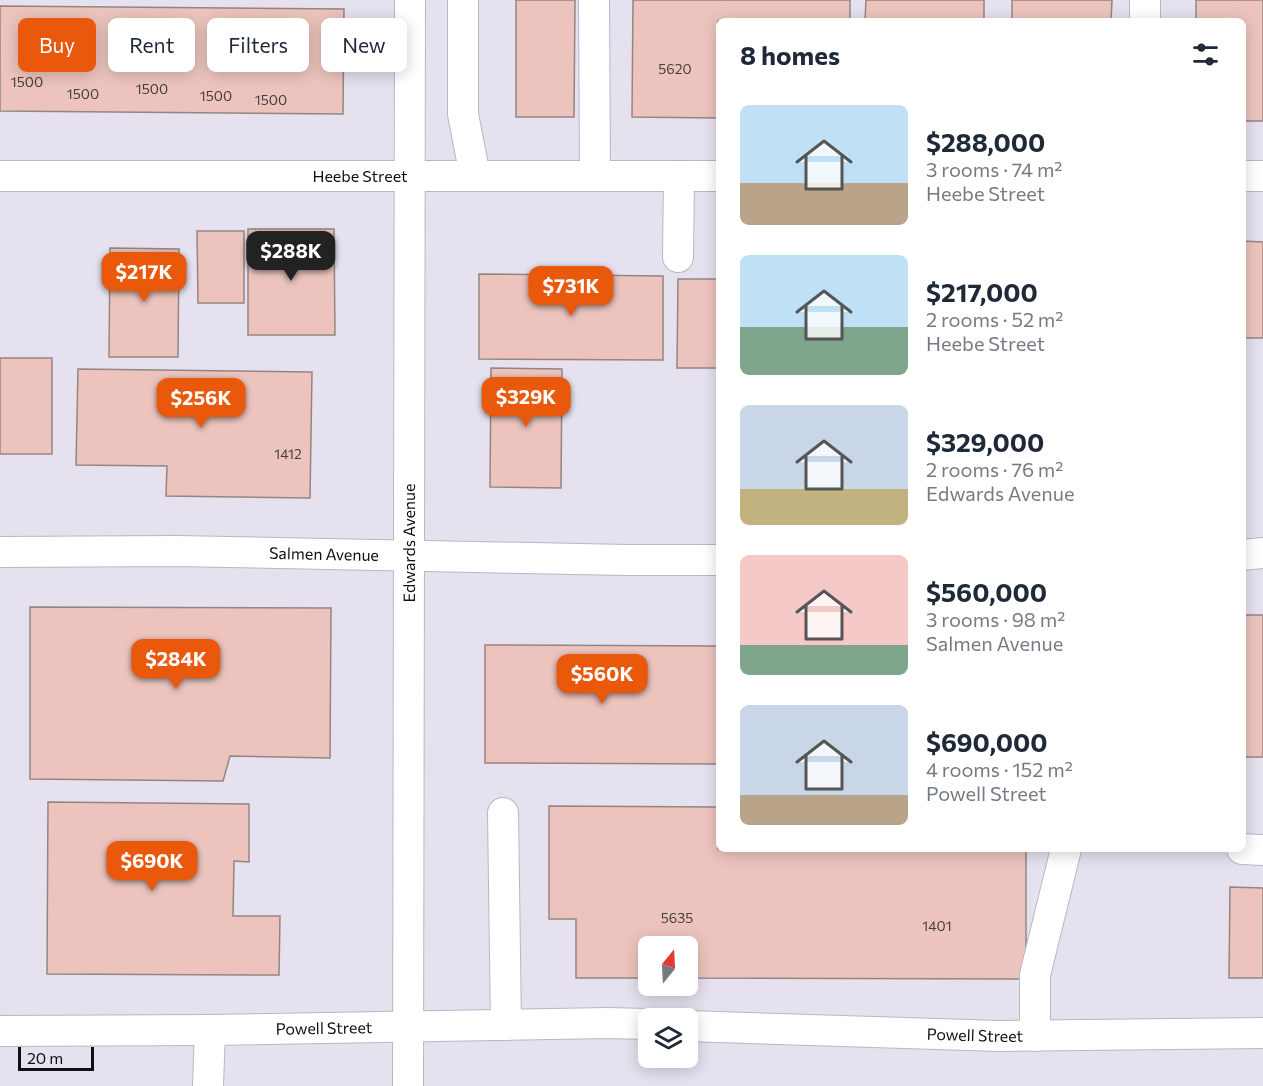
<!DOCTYPE html>
<html lang="en">
<head>
<meta charset="utf-8">
<style>
	:root { --surface:#fff; --page:#f2f2f3; --text:#1f2937; --muted:#747a83; --accent:#ea580c }
	body { margin:0; font-family:Commissioner,sans-serif; background:var(--page); color:var(--text); height:100vh; display:flex; flex-direction:column; font-size:22px; white-space:nowrap }
	* { box-sizing:border-box; margin:0 }
	p { font-size:20px; color:var(--muted) }
	.icon { flex:none; width:33px; height:33px; fill:none; stroke:currentColor; stroke-width:2; stroke-linecap:round; stroke-linejoin:round }
	.map { position:relative; flex:1; overflow:hidden }
	.side { position:absolute; left:716px; top:18px; width:530px; height:834px; display:flex; flex-direction:column; background:var(--surface); border-radius:9px; box-shadow:0 3px 15px #0003 }
	.side>* { flex:none }
	.hud { position:absolute; left:18px; top:18px; width:570px; height:54px; display:flex; gap:12px }
	.needle { width:39px; rotate:18deg }
	.tools { position:absolute; left:638px; top:936px; display:grid; gap:12px }
	.tools a { display:grid; place-items:center; width:60px; height:60px; border-radius:9px; background:var(--surface); box-shadow:0 3px 15px #0003; font-size:30px }
	.scale { position:absolute; left:18px; bottom:15px; width:76px; box-sizing:border-box; padding-left:6px; border:3px solid #100e13; border-top:0; font-size:16px; line-height:21px; white-space:nowrap; color:#100e13; -webkit-text-stroke:4px #e5e1ef; paint-order:stroke }
	.price { position:absolute; translate:-50% -51px; padding:0 14px; border-radius:12px; background:var(--accent); color:#fff; font-size:20px; line-height:39px; filter:drop-shadow(0 2px 3px #0008) }
	.price::after { content:''; position:absolute; left:50%; top:36px; width:18px; height:14px; margin-left:-9px; background:inherit; clip-path:polygon(0 0,100% 0,50% 100%) }
	.price.selected { background:#222; color:#fff }
	ul { padding:0; list-style:none }
	li { display:flex; align-items:center; gap:18px; height:150px; padding:0 24px }
	li span { display:grid; place-items:center; flex:none; width:168px; height:120px; border-radius:9px; color:#555 }
	li>.icon { margin-inline-start:auto }
	span .icon { width:72px; height:72px; fill:#fffc; stroke-width:1 }
	li b { font-size:26px }
	h2 { display:flex; justify-content:space-between; align-items:center; height:72px; padding:0 24px; font-size:26px }
	.chip { padding:0 21px; border-radius:9px; background:var(--surface); box-shadow:0 3px 15px #0003; font-size:21px; line-height:54px }
	.chip.selected { background:var(--accent); color:#fff }
	.map>svg:first-child { display:block }
	.building { fill:#ecc4bd; stroke:#948583; stroke-width:1.5 }
	.lines { fill:none; stroke-linecap:round; stroke-linejoin:round }
	.minor-casing { stroke:#bab6c4; stroke-width:32 }
	.minor { stroke:#fff; stroke-width:30 }
	.labels { text-anchor:middle; stroke-width:6; stroke-linejoin:round; paint-order:stroke }
	.number-label { font-size:14px; fill:#473c3e }
	.street-label { font-size:16px; fill:#100e13; stroke:#e5e1ef }
</style>
</head>
<body>
<div class="map">
<svg width="1263" height="1086" viewBox="0 0 1263 1086">
	<rect width="100%" height="100%" fill="#e5e1ef"/>
	<!-- building -->
	<path class="building" d="M516,0H575L574,117H516Z
		M633,0H850V21H718V118L632,117Z
		M866,0H984V21H865Z
		M1012,0H1112L1111,21H1012Z
		M1196,0H1263V121H1242V21H1196Z
		M0,6L344,9L343,114L0,111Z
		M248,229H334L335,335H248Z
		M197,231H244V303H198Z
		M1242,241L1263,242V338H1242Z
		M110,248L179,249L178,357H109Z
		M479,274L663,276V360L479,359Z
		M678,279H718V368H677Z
		M0,358H52V454H0Z
		M491,368L562,369L561,488L490,487Z
		M78,369L312,372L310,498L166,496L167,466L76,465Z
		M30,607L331,608L330,758L230,756L223,781L30,779Z
		M1242,615H1263V757H1242Z
		M485,645L718,646V764L485,763Z
		M48,802L249,804V862L234,861L233,916H280L279,975L47,974Z
		M549,806L718,807V849H1026V979L687,978V946H648V978H576V919H549Z
		M1230,887L1263,888V978H1229Z"/>
	<g class="lines">
		<defs>
			<g id="minor">
				<path d="M463,0V114L475,176"/>
				<path d="M594,0L595,176"/>
				<path d="M1145,0V21"/>
				<path id="s1" d="M0,176H718"/>
				<path d="M1242,176H1263"/>
				<path d="M678,257L679,176"/>
				<path id="s2" d="M0,552L176,551L627,560H718"/>
				<path d="M1242,555L1263,553"/>
				<path d="M503,813L506,1025"/>
				<path d="M1242,849L1263,850"/>
				<path id="s3" d="M687,1026L999,1036L1263,1033"/>
				<path id="s4" d="M0,1031L210,1030L608,1023L648,1024"/>
				<path d="M1035,1036V975L1066,849"/>
				<path d="M208,1086L210,1030"/>
				<path id="s5" d="M408,1086L410,0"/>
			</g>
		</defs>
		<!-- minor casing -->
		<use href="#minor" class="minor-casing"/>
		<!-- minor -->
		<use href="#minor" class="minor"/>
	</g>
	<g class="labels">
		<!-- number labels -->
		<g class="number-label">
			<text x="675" y="74">5620</text>
			<text x="27" y="87">1500</text>
			<text x="152" y="94">1500</text>
			<text x="83" y="99">1500</text>
			<text x="216" y="101">1500</text>
			<text x="271" y="105">1500</text>
			<text x="288" y="459">1412</text>
			<text x="677" y="923">5635</text>
			<text x="937" y="931">1401</text>
		</g>
		<!-- street labels -->
		<g class="street-label">
			<text dy="6" stroke="none"><textPath href="#s1" startOffset="360">Heebe Street</textPath></text>
			<text dy="6" stroke="none"><textPath href="#s5" startOffset="543">Edwards Avenue</textPath></text>
			<text dy="6" stroke="none"><textPath href="#s2" startOffset="324">Salmen Avenue</textPath></text>
			<text dy="6" stroke="none"><textPath href="#s4" startOffset="324">Powell Street</textPath></text>
			<text dy="6" stroke="none"><textPath href="#s3" startOffset="288">Powell Street</textPath></text>
		</g>
	</g>
</svg>
<div class="tools">
<a><svg class="needle" viewBox="-14 -14 28 28"><path d="M0-13l5 13h-10z" fill="#e53935"/><path d="M0 13l5-13h-10z" fill="#747a83"/></svg></a>
<a><svg class="icon" aria-label="layers" viewBox="0 0 24 24"><path d="M12 4l9 5-9 5-9-5zM3 14l9 5 9-5"/></svg></a>
</div>
<div class="scale">20 m</div>
<b class="price selected" style="left:291px;top:282px">$288K</b>
<b class="price" style="left:144px;top:303px">$217K</b>
<b class="price" style="left:571px;top:317px">$731K</b>
<b class="price" style="left:526px;top:428px">$329K</b>
<b class="price" style="left:201px;top:429px">$256K</b>
<b class="price" style="left:176px;top:690px">$284K</b>
<b class="price" style="left:602px;top:705px">$560K</b>
<b class="price" style="left:152px;top:892px">$690K</b>
<div class="hud">
<a class="chip selected">Buy</a>
<a class="chip">Rent</a>
<a class="chip">Filters</a>
<a class="chip">New</a>
</div>
<section class="side">
<h2>8 homes<svg class="icon" aria-label="filters" viewBox="0 0 24 24"><path d="M4 7h16M4 17h16"/><circle cx="9" cy="7" r="2"/><circle cx="15" cy="17" r="2"/></svg></h2>
<ul>
<li><span style="background:linear-gradient(#bfe0f5 65%,#b9a48a 0)"><svg class="icon" aria-label="home" viewBox="0 0 24 24"><path d="M3 11l9-7 9 7M6 9v11h12V9"/></svg></span><div><b>$288,000</b><p>3 rooms · 74 m²</p><p>Heebe Street</p></div></li>
<li><span style="background:linear-gradient(#bfe0f5 60%,#7fa58c 0)"><svg class="icon" aria-label="home" viewBox="0 0 24 24"><path d="M3 11l9-7 9 7M6 9v11h12V9"/></svg></span><div><b>$217,000</b><p>2 rooms · 52 m²</p><p>Heebe Street</p></div></li>
<li><span style="background:linear-gradient(#c9d6e8 70%,#c2b280 0)"><svg class="icon" aria-label="home" viewBox="0 0 24 24"><path d="M3 11l9-7 9 7M6 9v11h12V9"/></svg></span><div><b>$329,000</b><p>2 rooms · 76 m²</p><p>Edwards Avenue</p></div></li>
<li><span style="background:linear-gradient(#f6c9c9 75%,#7fa58c 0)"><svg class="icon" aria-label="home" viewBox="0 0 24 24"><path d="M3 11l9-7 9 7M6 9v11h12V9"/></svg></span><div><b>$560,000</b><p>3 rooms · 98 m²</p><p>Salmen Avenue</p></div></li>
<li><span style="background:linear-gradient(#c9d6e8 75%,#b9a48a 0)"><svg class="icon" aria-label="home" viewBox="0 0 24 24"><path d="M3 11l9-7 9 7M6 9v11h12V9"/></svg></span><div><b>$690,000</b><p>4 rooms · 152 m²</p><p>Powell Street</p></div></li>
</ul>
</section>
</div>
</body>
</html>
